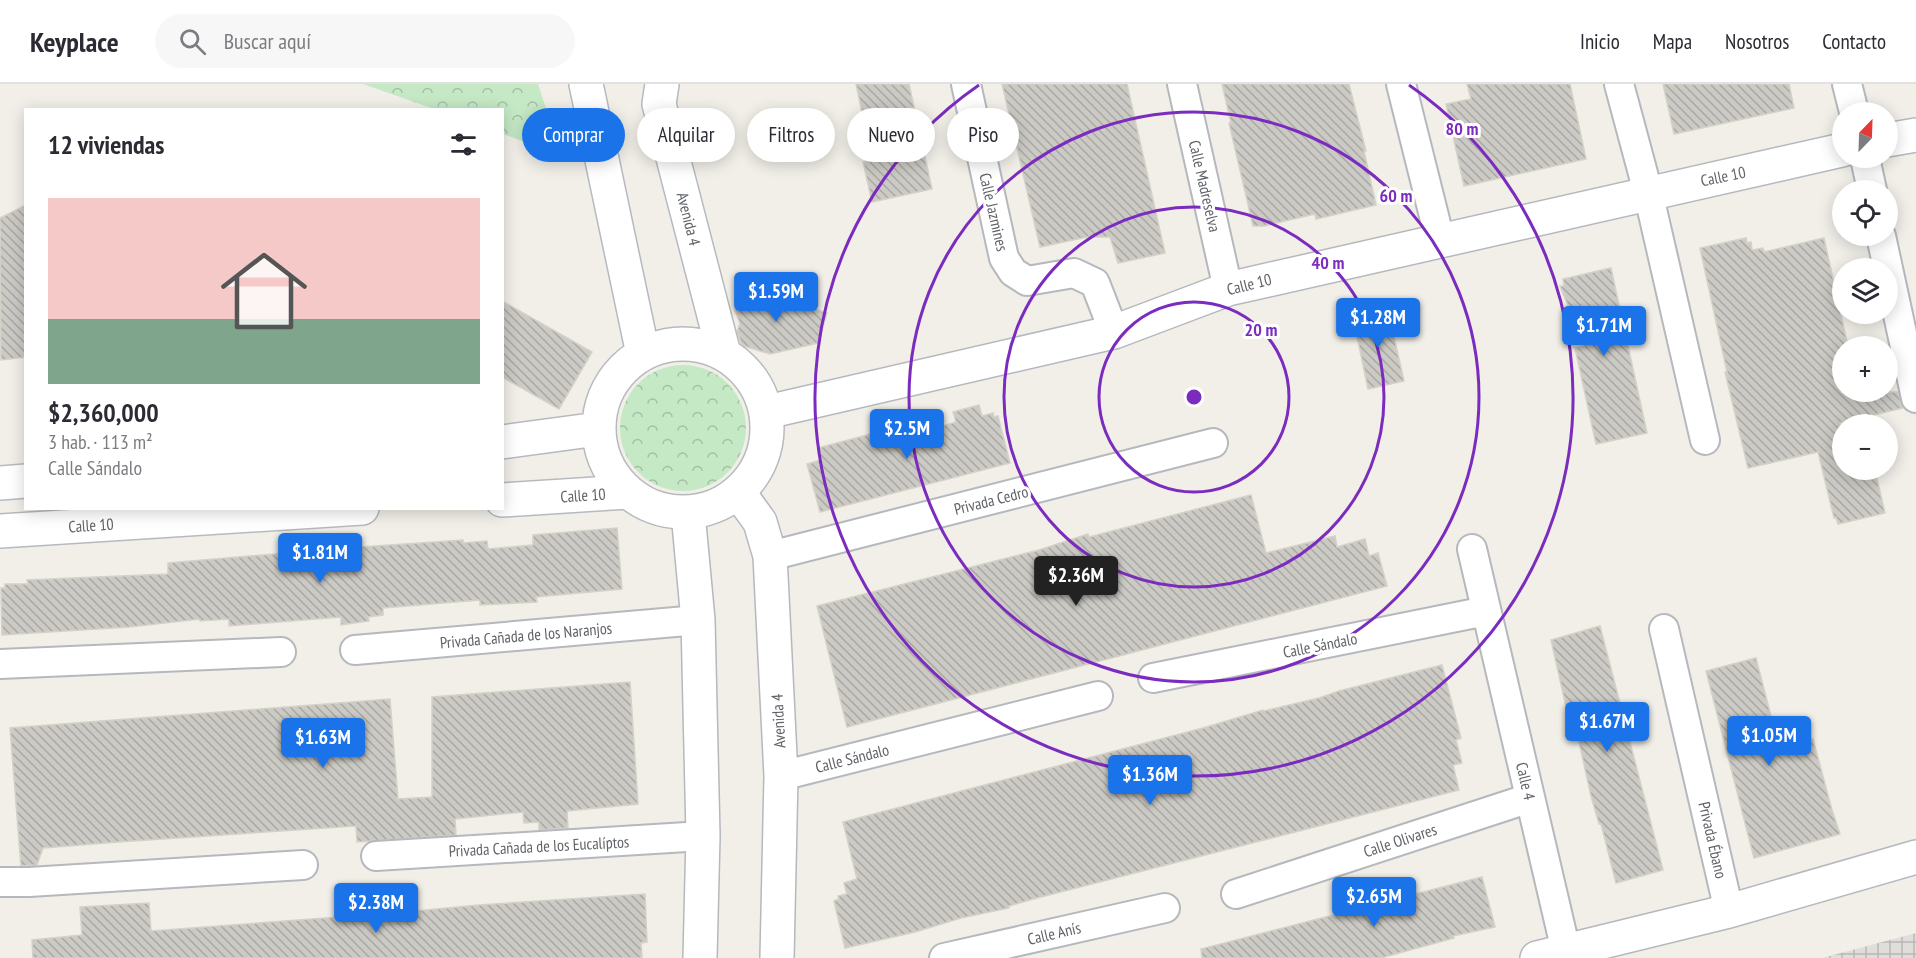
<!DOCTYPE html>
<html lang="es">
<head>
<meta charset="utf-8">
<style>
	:root { --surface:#fff; --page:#f7f7f7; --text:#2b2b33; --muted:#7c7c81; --line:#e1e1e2; --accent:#1a73e8 }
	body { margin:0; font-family:"PT Sans Narrow",sans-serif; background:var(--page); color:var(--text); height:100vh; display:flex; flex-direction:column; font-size:22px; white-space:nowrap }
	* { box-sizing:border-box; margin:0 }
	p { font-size:20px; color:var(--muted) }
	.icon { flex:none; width:33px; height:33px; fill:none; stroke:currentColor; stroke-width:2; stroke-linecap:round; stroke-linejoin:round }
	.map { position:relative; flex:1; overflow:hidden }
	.panel { position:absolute; left:24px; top:24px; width:480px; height:402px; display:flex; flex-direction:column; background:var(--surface); border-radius:0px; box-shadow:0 3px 15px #0003 }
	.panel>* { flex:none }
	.banner { position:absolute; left:522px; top:24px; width:570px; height:54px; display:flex; gap:12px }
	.needle { width:39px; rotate:23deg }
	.buttons { position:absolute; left:1832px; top:18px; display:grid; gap:12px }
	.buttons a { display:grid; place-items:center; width:66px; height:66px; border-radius:50%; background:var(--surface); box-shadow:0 3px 15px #0003; font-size:30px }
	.price { position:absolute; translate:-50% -51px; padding:0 14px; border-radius:6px; background:var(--accent); color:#fff; font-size:20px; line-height:39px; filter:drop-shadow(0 2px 3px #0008) }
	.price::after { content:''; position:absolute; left:50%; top:36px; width:18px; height:14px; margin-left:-9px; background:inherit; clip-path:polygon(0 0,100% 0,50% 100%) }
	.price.on { background:#222; color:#fff }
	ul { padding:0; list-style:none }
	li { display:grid; align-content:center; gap:12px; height:318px; padding:0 24px }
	li span { display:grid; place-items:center; height:186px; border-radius:0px; color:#555 }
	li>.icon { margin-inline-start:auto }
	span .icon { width:108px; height:108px; fill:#fffc; stroke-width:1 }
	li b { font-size:26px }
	h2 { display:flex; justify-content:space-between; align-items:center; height:72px; padding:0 24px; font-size:26px }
	.tag { padding:0 21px; border-radius:27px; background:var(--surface); box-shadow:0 3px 15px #0003; font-size:21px; line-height:54px }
	.tag.on { background:var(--accent); color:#fff }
	header { display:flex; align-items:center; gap:36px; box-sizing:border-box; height:84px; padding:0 30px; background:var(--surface); border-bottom:2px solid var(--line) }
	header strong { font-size:28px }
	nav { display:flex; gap:33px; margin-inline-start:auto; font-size:21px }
	.search { width:420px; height:54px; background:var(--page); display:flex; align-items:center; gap:15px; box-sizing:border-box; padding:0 21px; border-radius:33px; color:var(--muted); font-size:22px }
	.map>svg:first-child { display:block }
	.industrial { fill:url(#industrial-grid) }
	.park { fill:url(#park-crowns) }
	.building { fill:url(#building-back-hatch); stroke:#d6d1c6; stroke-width:1.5 }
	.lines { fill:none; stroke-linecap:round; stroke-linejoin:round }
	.minor-casing { stroke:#b5b8bc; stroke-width:32 }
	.tertiary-casing { stroke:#b5b8bc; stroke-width:36 }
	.secondary-casing { stroke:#b6babf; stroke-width:36 }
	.minor { stroke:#fff; stroke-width:28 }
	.tertiary { stroke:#fff; stroke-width:33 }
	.secondary { stroke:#fff; stroke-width:33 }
	.ring { fill:none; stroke:#7b2cbf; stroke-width:3 }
	.labels { text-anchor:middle; stroke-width:6; stroke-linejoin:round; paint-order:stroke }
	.street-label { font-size:16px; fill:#5f6368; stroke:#fff }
	.centre { fill:#7b2cbf; stroke:#fff; stroke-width:3 }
	.ring-label { font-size:18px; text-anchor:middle; font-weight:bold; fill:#7b2cbf; stroke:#fff; stroke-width:6; stroke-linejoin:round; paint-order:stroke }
</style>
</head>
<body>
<header>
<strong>Keyplace</strong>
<div class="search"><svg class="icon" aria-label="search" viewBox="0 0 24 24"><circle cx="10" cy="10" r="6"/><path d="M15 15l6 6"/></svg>Buscar aquí</div>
<nav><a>Inicio</a><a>Mapa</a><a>Nosotros</a><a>Contacto</a></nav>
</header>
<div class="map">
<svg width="1916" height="874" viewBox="0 0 1916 874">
	<defs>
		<pattern id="industrial-grid" width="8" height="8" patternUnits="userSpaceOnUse" patternTransform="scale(1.5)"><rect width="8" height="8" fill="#e0deda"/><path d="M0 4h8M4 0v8" fill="none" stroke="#b9b8b5"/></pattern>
		<pattern id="park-crowns" width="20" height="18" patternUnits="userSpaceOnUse" patternTransform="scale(1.5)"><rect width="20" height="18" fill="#c5e8c5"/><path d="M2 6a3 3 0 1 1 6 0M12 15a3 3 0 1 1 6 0" fill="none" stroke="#a3c0a4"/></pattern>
		<pattern id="building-back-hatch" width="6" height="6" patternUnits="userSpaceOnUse" patternTransform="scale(1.5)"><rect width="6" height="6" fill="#cccac5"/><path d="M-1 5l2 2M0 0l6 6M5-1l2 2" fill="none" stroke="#a9a8a4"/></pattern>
	</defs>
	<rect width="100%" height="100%" fill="#f1efe8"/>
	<!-- industrial -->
	<path class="industrial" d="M1916,849V874H1822Z"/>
	<!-- park -->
	<path class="park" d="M363,0H538L562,72L503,50L502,26L434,25Z
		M620 344a63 63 0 1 1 126 0a63 63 0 1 1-126 0Z"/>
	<!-- building -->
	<path class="building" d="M856,0H909L932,105L872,118L863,78L872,76Z
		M1002,0H1127L1165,169L1118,179L1110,153H1087L1040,163Z
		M1222,0H1349L1366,67H1364L1376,121L1316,135L1315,130L1264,142H1253L1229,39H1231Z
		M1467,0H1570L1586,75L1464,102L1446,20L1471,15Z
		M1663,0H1789L1794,24L1674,50Z
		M26,121V273L1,276L0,134Z
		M1746,154L1747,159L1751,158L1752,166L1763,164L1764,168L1824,154L1848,262H1842V308H1898L1903,324L1840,339L1842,351V386H1875L1885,429L1838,440L1836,433L1834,434L1818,368L1748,384L1725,288H1727L1700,164Z
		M1611,184L1647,349L1596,360L1575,264L1584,262L1560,202H1564L1563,195Z
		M743,202L827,229L818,259L770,270L744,262L741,259L737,247L740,240L735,226Z
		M502,217L592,268L559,325L502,293Z
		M1388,226L1404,297L1368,305L1353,233Z
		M979,321L982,332L993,329L994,333L998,332L1010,379L820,428L807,380L821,376L818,364L886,346L889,358L956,338L953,328Z
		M1251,411L1266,469L1335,452L1337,463L1365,455L1369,472L1378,469L1387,502L847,643L817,522L1039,466L1088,450L1089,453Z
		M617,444L622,505L536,513L537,518L480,521V516L383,524V531L368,533L369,537L341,541V533L229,542V535L200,537V535L129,543L2,551L1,504H5V500H28L27,496L168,490V479L346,464L463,456V459L487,457L488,465L533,461V451Z
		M1600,542L1663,786L1616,799L1601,740H1599L1591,712L1573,631L1570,632L1568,622L1566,623L1551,556Z
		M1756,574L1779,663L1813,655L1832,726L1840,750L1754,774L1706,587Z
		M1442,581L1461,654L1456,656L1462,679L1453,681L1459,706L1037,814L1009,822V824L961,834L915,848L845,864L834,817L839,815L838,812L847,810L844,799L857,795L843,738L1203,644L1263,626L1264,627L1319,614L1339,607Z
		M630,598L638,720L567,727L568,744L539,746V738L524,739L523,728L455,735L456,751L357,758L356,742L118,758L43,764L37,781L21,782L10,644L390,615L398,715L432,713V613Z
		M1482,793L1495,843L1453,852L1454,854L1381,874H1202L1201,865Z
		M645,810L647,858L641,859L642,874H33L32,856L82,851L80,823L149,819L151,847L394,829L479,821Z"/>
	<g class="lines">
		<defs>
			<path id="minor" d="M966,0L1004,174L1013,188L1027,197L1074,189L1095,199L1114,248
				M1182,0L1228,205
				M1401,0L1440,156
				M1619,0L1648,108L1705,356
				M1847,0L1854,28
				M1865,74L1872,106
				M1881,152L1916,314
				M1472,465L1566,867
				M770,472L1213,359
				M1664,545L1729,827
				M355,566L698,536
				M0,580L281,568
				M1153,594L1486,527
				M781,692L1098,612
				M376,772L703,752
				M0,798H29L303,781
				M1236,810L1530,714
				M944,874L1165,824"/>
			<path id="tertiary" d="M1887,56L1916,51
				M767,328L1114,248L1228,205L1842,66
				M739,409L760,438L770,472L781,692L777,874
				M688,429L698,536L703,752L700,874
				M1537,874L1729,827L1916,773"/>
			<path id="secondary" d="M586,0L643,270
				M662,0L659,20L724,270
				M599 344a84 84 0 1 1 168 0a84 84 0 1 1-168 0Z
				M502,358L598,345
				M0,399L26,397
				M502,416L627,408
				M0,447L362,424"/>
		</defs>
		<!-- minor casing -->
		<use href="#minor" class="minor-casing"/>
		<!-- tertiary casing -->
		<use href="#tertiary" class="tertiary-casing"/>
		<!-- secondary casing -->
		<use href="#secondary" class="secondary-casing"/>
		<!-- minor -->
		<use href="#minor" class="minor"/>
		<!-- tertiary -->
		<use href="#tertiary" class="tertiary"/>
		<!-- secondary -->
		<use href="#secondary" class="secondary"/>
	</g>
	<!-- distance rings -->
	<g class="ring">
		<circle cx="1194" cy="313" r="95"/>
		<circle cx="1194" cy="313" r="190"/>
		<circle cx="1194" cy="313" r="285"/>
		<path d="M1409 1A379 379 0 1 1 979 1"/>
	</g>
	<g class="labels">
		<!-- street labels -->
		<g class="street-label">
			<text transform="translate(1723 92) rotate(-12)" y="6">Calle 10</text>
			<text transform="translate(1205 102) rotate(77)" y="6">Calle Madreselva</text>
			<text transform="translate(994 128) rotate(77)" y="6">Calle Jazmines</text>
			<text transform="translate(689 135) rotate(76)" y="6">Avenida 4</text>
			<text transform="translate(1249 200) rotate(-14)" y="6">Calle 10</text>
			<text transform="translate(583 411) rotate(-4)" y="6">Calle 10</text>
			<text transform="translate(991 416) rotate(-14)" y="6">Privada Cedro</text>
			<text transform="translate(91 441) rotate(-4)" y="6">Calle 10</text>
			<text transform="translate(526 551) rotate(-5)" y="6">Privada Cañada de los Naranjos</text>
			<text transform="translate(1320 561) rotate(-11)" y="6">Calle Sándalo</text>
			<text transform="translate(778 637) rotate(-93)" y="6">Avenida 4</text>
			<text transform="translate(852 674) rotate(-14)" y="6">Calle Sándalo</text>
			<text transform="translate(1526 697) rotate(77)" y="6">Calle 4</text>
			<text transform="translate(1400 756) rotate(-18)" y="6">Calle Olivares</text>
			<text transform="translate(1713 756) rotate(77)" y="6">Privada Ébano</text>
			<text transform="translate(539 762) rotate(-3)" y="6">Privada Cañada de los Eucalíptos</text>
			<text transform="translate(1054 849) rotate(-13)" y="6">Calle Anís</text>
		</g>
	</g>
	<circle cx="1194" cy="313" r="9" class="centre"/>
	<g class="ring-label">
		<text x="1462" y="51">80 m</text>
		<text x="1396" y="118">60 m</text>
		<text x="1328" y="185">40 m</text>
		<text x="1261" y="252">20 m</text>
	</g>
</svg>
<div class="buttons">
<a><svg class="needle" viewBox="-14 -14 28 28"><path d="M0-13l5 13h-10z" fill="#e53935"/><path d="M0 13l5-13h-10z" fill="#7c7c81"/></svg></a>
<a><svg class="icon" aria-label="locate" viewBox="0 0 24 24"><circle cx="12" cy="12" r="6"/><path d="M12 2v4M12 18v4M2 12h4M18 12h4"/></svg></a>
<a><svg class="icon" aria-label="layers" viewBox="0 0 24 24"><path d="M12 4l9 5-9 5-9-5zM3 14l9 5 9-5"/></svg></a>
<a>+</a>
<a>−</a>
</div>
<b class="price" style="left:776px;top:239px">$1.59M</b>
<b class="price" style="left:1378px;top:265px">$1.28M</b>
<b class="price" style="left:1604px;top:273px">$1.71M</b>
<b class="price" style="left:907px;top:376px">$2.5M</b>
<b class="price" style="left:320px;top:500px">$1.81M</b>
<b class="price on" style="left:1076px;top:523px">$2.36M</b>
<b class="price" style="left:1607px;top:669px">$1.67M</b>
<b class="price" style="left:1769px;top:683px">$1.05M</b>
<b class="price" style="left:323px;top:685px">$1.63M</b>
<b class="price" style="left:1150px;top:722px">$1.36M</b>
<b class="price" style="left:1374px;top:844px">$2.65M</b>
<b class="price" style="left:376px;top:850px">$2.38M</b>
<div class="banner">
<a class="tag on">Comprar</a>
<a class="tag">Alquilar</a>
<a class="tag">Filtros</a>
<a class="tag">Nuevo</a>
<a class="tag">Piso</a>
</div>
<section class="panel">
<h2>12 viviendas<svg class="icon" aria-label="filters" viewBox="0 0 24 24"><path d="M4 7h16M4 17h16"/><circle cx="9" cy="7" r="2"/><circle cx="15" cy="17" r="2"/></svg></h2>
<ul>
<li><span style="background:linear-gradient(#f6c9c9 65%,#7fa58c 0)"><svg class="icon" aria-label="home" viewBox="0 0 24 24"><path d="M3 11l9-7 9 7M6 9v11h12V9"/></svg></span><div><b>$2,360,000</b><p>3 hab. · 113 m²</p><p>Calle Sándalo</p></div></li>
</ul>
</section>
</div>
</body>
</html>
